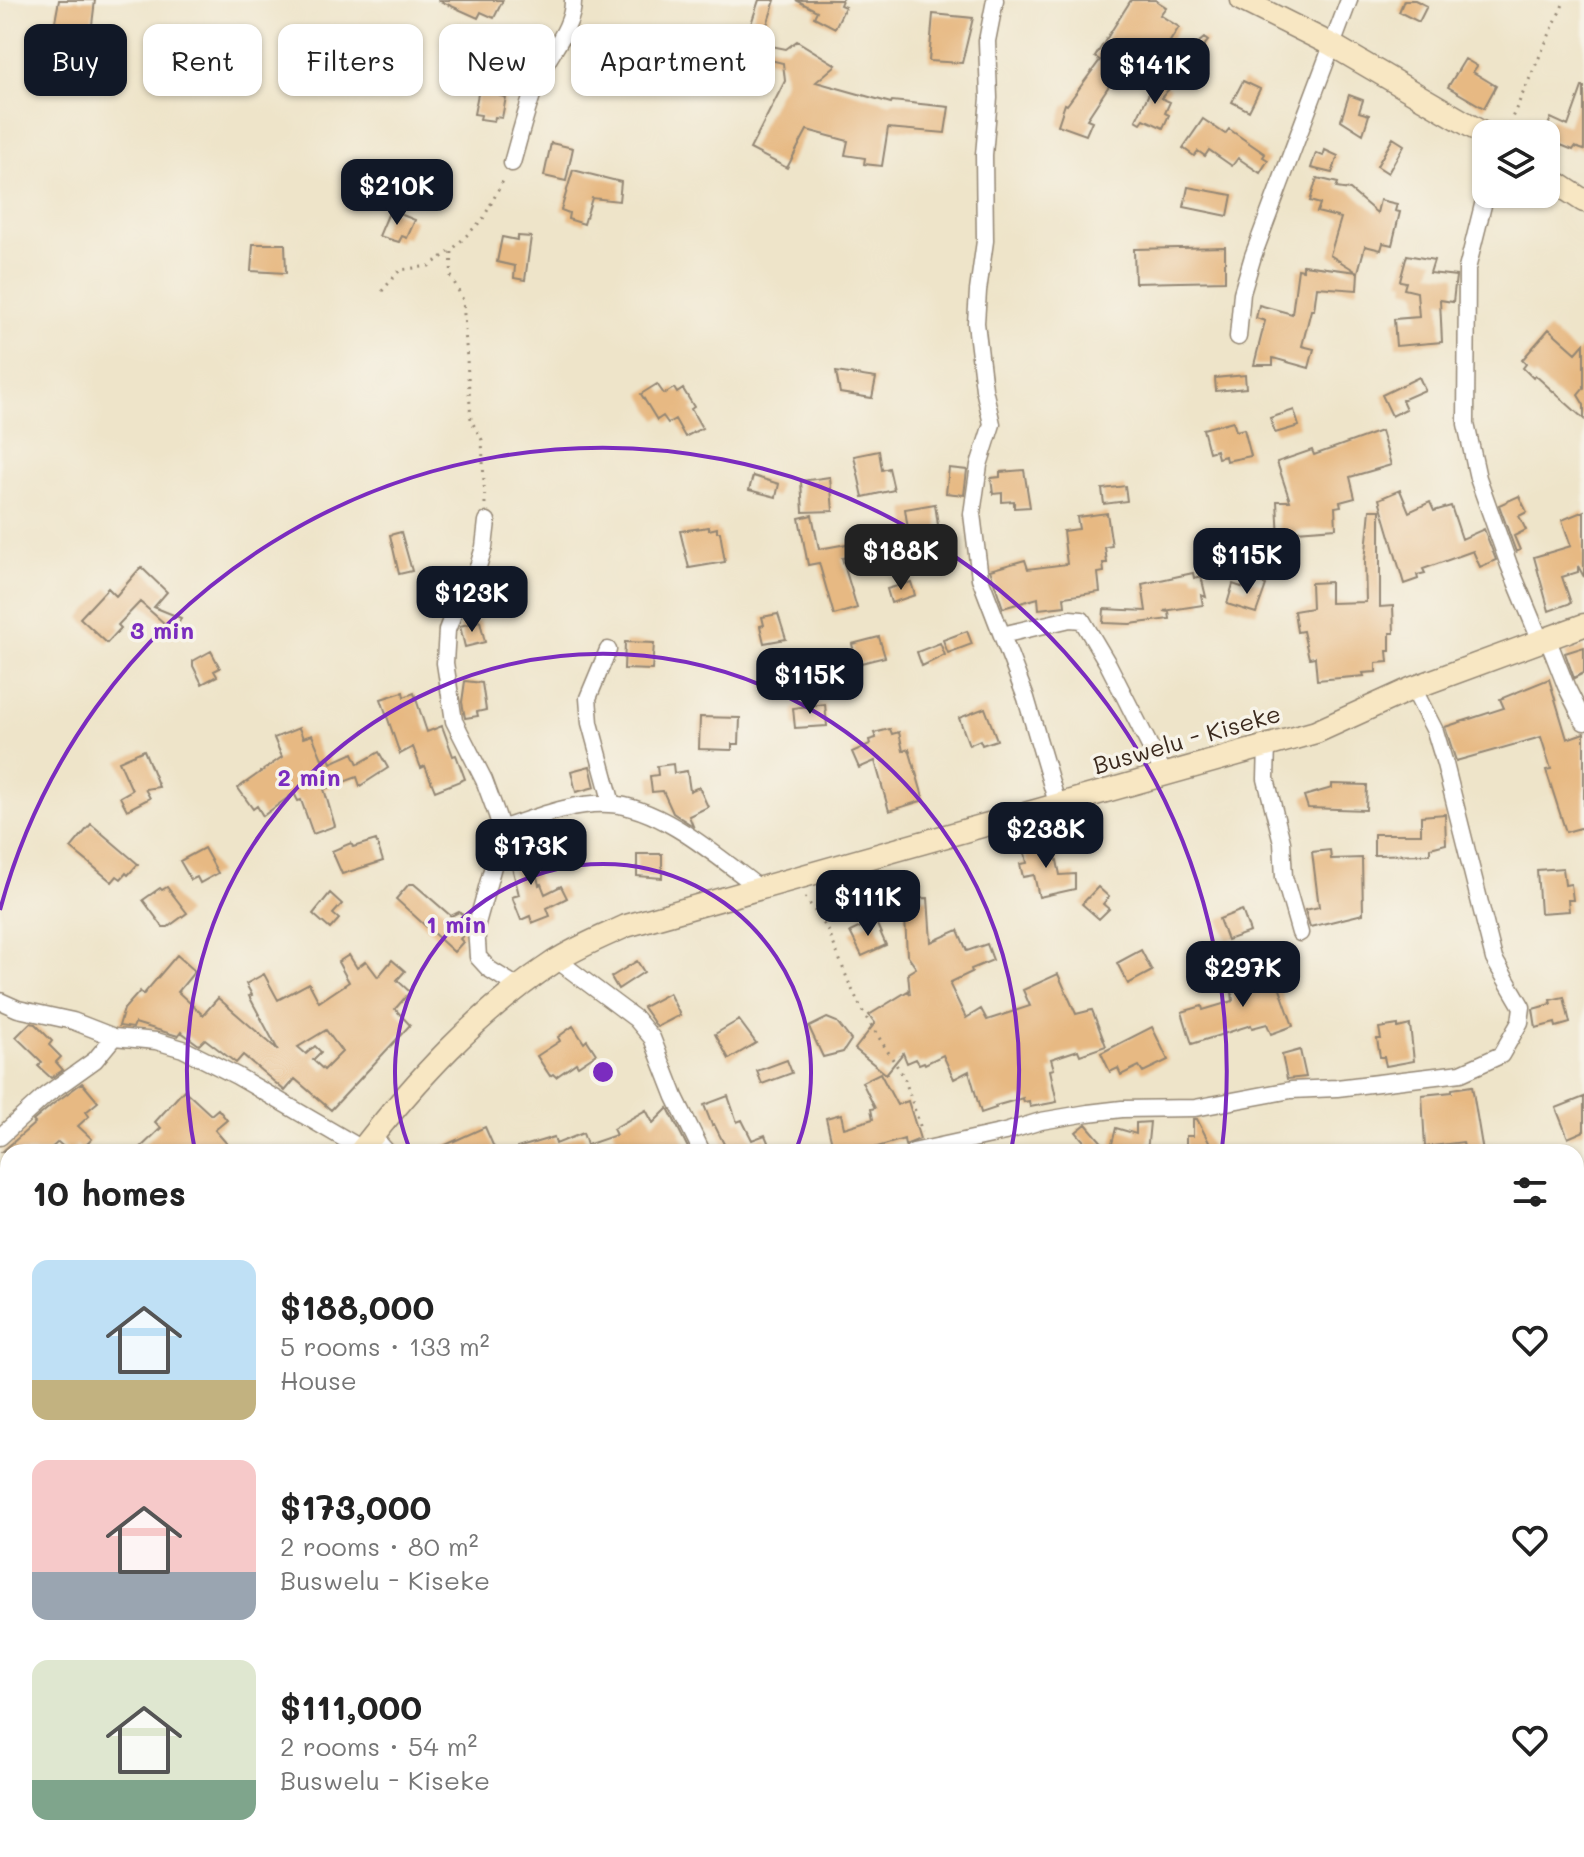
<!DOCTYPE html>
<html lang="en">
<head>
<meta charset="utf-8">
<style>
	:root { --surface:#fff; --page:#f6f6f6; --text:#222; --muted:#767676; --accent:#111827 }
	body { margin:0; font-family:Mali,sans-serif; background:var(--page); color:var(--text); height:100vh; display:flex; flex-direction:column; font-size:30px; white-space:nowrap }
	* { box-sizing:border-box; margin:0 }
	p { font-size:26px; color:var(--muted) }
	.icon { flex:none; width:44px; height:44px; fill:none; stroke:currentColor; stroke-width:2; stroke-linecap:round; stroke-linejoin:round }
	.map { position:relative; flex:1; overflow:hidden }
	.side { position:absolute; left:0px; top:1144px; width:1584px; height:714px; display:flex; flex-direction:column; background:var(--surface); border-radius:24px 24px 0 0; box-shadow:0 2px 6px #0004 }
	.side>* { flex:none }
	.banner { position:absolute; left:24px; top:24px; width:800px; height:72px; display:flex; gap:16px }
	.fabs { position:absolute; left:1472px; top:120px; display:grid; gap:16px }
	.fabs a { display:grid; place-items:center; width:88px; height:88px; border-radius:16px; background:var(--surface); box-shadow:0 2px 6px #0004; font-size:40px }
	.price { position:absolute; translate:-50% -68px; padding:0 18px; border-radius:16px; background:var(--accent); color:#fff; font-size:26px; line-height:52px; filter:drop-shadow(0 2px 4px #0008) }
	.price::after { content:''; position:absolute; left:50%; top:48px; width:24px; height:18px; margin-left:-12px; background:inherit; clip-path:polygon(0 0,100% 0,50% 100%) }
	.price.on { background:#222; color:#fff }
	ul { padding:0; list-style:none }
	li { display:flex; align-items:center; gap:24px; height:200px; padding:0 32px }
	li span { display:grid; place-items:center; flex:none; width:224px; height:160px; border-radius:16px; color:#555 }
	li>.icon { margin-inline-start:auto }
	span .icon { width:96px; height:96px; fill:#fffc; stroke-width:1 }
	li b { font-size:34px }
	h2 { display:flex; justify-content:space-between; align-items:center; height:96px; padding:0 32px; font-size:34px }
	.tag { padding:0 28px; border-radius:16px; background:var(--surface); box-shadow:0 2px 6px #0004; font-size:28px; line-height:72px }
	.tag.on { background:var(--accent); color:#fff }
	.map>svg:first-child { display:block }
	.building { fill:#e7b983; fill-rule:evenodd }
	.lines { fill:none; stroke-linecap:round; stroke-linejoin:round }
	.lane-casing { stroke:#948774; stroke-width:11 }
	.street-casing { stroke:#948774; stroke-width:19 }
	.secondary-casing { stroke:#948774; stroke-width:25 }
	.path { stroke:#948774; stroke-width:3; stroke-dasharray:2 6; stroke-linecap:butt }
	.lane { stroke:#fff; stroke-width:8 }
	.street { stroke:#fff; stroke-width:16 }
	.secondary { stroke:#f8e7c3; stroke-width:22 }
	.ring { fill:none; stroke:#7b2cbf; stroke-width:4 }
	.labels { text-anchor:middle; stroke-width:7; stroke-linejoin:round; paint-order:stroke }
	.street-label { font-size:24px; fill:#3b2a1e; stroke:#f7f3e8 }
	.centre { fill:#7b2cbf; stroke:#f7f3e8; stroke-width:4 }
	.ring-label { font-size:24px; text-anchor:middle; font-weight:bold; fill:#7b2cbf; stroke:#f7f3e8; stroke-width:7; stroke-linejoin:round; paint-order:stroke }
</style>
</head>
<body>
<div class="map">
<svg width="1584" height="1857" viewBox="0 0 1584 1857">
	<rect width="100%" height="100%" fill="#f7f3e8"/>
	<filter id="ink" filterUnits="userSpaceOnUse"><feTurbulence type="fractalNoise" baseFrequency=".0125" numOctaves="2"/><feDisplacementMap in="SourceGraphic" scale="16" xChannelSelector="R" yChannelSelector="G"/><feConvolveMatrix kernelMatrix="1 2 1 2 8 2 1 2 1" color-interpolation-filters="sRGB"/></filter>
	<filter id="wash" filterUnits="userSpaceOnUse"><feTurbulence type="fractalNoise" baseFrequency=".006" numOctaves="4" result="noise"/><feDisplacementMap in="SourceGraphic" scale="32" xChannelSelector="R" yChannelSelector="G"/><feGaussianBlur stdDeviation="1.8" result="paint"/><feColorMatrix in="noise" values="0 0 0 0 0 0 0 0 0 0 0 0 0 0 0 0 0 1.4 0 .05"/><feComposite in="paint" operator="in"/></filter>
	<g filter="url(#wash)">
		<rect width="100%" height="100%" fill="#eee4c9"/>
		<g id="blocks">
			<!-- building -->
			<path class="building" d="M59,0H95L91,33L68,28L54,27Z
				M438,0H503L494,18L481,12L478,18Z
				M759,0H775L761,44L786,49L797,41L836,65L816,82L891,103L892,101L949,107L945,133L888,128L882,166L864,164L865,158L845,155L848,141L807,130L787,168L750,149L785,81L783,63L757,57L755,63L745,60L751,24Z
				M796,0H842L840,5L845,7L835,28L814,17L817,11Z
				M1131,0H1155L1166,7L1160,15L1179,27L1159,59L1140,46L1122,74L1118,72L1087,119L1092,121L1086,135L1058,125L1065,104L1067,105L1100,60L1095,57Z
				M1404,0H1415L1427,6L1419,22L1399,12Z
				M933,14L973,18L962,63L929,61Z
				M1204,38L1208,41L1179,76L1166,69Z
				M1465,59L1477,66L1473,72L1496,86L1484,108L1448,87Z
				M1156,79L1170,88L1161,98L1170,102L1165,113L1169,115L1163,128L1144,119L1141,123L1136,120Z
				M1243,81L1260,89L1249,111L1232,102Z
				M480,84L502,88L500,96L506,97L502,118L495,117L494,121L480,119L481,115L474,114Z
				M1582,87H1584V150L1575,147L1573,150L1546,139V130L1551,118L1568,126Z
				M1349,95L1363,100L1359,112L1369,115L1363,134L1341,120Z
				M1203,119L1225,134L1229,129L1265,154L1263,157L1268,160L1260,173L1238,158L1232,166L1209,150L1205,156L1198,151L1194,156L1183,148Z
				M1393,138L1404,145L1388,173L1377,166Z
				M551,143L573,148L566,181L544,176Z
				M1325,150L1338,156L1332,173L1311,168L1316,153L1323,156Z
				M573,170L621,182L619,201L592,198L584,224L568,219L569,213L561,210Z
				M1317,178L1338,183L1336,188L1350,190L1377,213L1380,200L1397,204L1395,211L1400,212L1392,245L1383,243L1381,250L1365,246L1358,272L1357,290L1317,287L1314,310H1311L1302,346L1314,349L1309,368L1273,358V365H1254L1265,321L1256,318L1259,305L1292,314L1298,269L1303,270V265L1357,272L1330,255L1341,218L1317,212L1320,204L1310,201Z
				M1188,187L1232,195L1228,216L1184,207Z
				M390,210L415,220L407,238L402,236L399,242L379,236Z
				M518,236L531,237L525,280L514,278L515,266L497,262L502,237L517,240Z
				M253,244H285L286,273L251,271Z
				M1225,247V281L1135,283L1134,249Z
				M1407,255L1434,260L1430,273L1456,276L1453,302L1440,300L1442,342L1396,346L1394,319L1419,317L1417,292L1404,289L1406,282L1400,281Z
				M1549,329L1576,353L1584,344V388L1578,395L1584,405V419L1535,375L1533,378L1523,368L1526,364L1522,360Z
				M836,372L876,378L872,398L840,393Z
				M1245,375L1246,388L1216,391L1215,378Z
				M1419,377L1425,390L1402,400L1406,409L1392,416L1382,395Z
				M657,384L664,394L674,388L677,393L683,389L694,407L691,409L702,428L685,437L675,419L668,423L663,416L657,420L641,394Z
				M1294,410L1299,426L1275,433L1270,418Z
				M1233,421L1236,431L1244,429L1251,456L1226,461L1225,456L1218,458L1216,450L1209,452L1203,429Z
				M1381,431L1391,465L1350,477L1355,498L1340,502L1341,506L1335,507L1336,528L1296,531L1291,572H1287L1284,553L1281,563L1263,560L1266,539L1279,540L1277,501H1290L1277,462L1312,450L1314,455Z
				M879,451L882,470L889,468L894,490L863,497L854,456Z
				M949,468L967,470L964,495L946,493Z
				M1024,470L1030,507L1014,508V501L1002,502V493L993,494L991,478L1000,477V472Z
				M753,476L779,484L776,497L749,490Z
				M830,477L833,511L803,512L801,481Z
				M1125,486L1127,501L1104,504L1102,489Z
				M1400,490L1409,512L1430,502L1434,511L1451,506L1462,539L1484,529L1496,560L1480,567L1473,551L1423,569L1425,573L1417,575L1418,579L1404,584L1379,499Z
				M1519,496L1527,512L1519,516L1526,530L1514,536L1520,550L1516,552L1499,505Z
				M935,504L940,539L910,543L905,509Z
				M1370,510H1380V607L1393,606L1394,633H1390V651H1387L1388,662L1376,663V672L1363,673L1364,676L1317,680L1315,657L1309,658L1303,631L1297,632L1294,611L1312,608L1311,583L1330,582V603L1366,602L1365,561Z
				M1584,511V577L1578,566V572L1562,577L1571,603L1549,611L1534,557L1571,546L1562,520Z
				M1107,513L1112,546L1105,547L1107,563H1103L1104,572L1098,573L1100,592L1064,597L1065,606L1039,609L1038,598L1003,608L990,570L1025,560L1028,569L1067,564L1063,531L1079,529L1077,517Z
				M812,515L819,549L858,542L860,555L842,558L857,608L834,615L819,563L808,565L799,518Z
				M709,527V530L717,528V532H720L725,562L689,568L680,531Z
				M401,532L412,571L399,574L390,535Z
				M141,567L167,592L154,607L181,618L172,638L160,633L164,623L140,602L118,625L121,628L107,643L80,618L108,588L116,596Z
				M1193,573L1194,578L1201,576L1206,597L1201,595L1203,605L1164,611L1169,612L1170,619L1130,624L1103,623L1104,609L1146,611L1142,584Z
				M1250,580L1266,585L1256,613L1227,604L1233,584L1247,589Z
				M911,582L915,595L891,603L887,589Z
				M778,614L786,639L764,643L760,626L764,625L762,617Z
				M480,621L485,642L465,647L460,626Z
				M967,631L972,644L948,653L943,640Z
				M879,637L885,657L857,664L852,644Z
				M625,642L654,643L652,670L624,669Z
				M940,643L945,655L922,666L917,652Z
				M1584,647V673L1574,678L1565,653Z
				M211,651L220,668L214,671L217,676L202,684L193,666V661Z
				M1549,679L1567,739L1584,733V827L1566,832L1546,770L1551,769L1541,737L1456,761L1445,727L1504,708L1500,699Z
				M465,681L482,683L486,710L477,712L478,716L465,718L462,702Z
				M403,692L404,697L414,693L427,732L442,726L453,756L456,755L465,779L435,791L425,766L421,768L413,747L400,754L381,699Z
				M825,704L827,726L795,728L793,708Z
				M985,708L997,740L982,745L980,740L969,745L959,718Z
				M700,717L740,718L739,744H732V750L699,749Z
				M299,728L303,738L312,735L322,759L328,756L331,763L353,753L358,764L379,752L388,768L360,786L357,777L324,789L335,826L313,834L301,800L298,801L294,793L263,816L257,806L253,809L238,788L282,757L274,738Z
				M890,729L892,734L899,732L903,751L909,749L924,800L889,811L875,761L859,768L852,752L870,744L869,740L876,738L874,733Z
				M144,750L159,787L145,789L150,798L127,810L120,797L132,790L119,761Z
				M673,764L674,773L687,771L690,791L699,787L708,807L689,816L693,826L673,813L663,791L652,792L650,776L658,775L657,766Z
				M590,766L595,787L576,792L571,771Z
				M1332,784L1367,785L1366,810L1308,808L1304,796L1332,788Z
				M1445,814L1446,844L1430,848V854L1374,855V834H1421V816Z
				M91,824L138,864L128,875L126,873L121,879L117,876L112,882L71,848Z
				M376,840L383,861L342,874L332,851L351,843L353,847Z
				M1053,841L1060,875L1075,874V889L1039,897L1034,875L1023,877L1020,864L1027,863L1024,848Z
				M529,844L539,885L541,884L545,894L561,886L567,898L547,908L550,916L532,923L530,916L521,920L512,897L519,895L508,851L509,849Z
				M204,848L218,873L200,883L197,877L191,880L180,861Z
				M1330,850L1331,859L1362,858L1363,914L1310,927L1305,910L1319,907L1312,852Z
				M637,854H662V878L637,876Z
				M1563,868L1565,885L1571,884L1573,900H1568L1569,911L1540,913L1537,870Z
				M409,884H414L451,916L459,912L467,918L465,933L460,939L463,942L454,952L396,899Z
				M167,887L187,913L168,927H163L143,900L160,888L162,890Z
				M1098,887L1109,897L1103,904L1109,909L1099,919L1082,904Z
				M330,893L342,904L333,914L339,919L330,929L313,914Z
				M928,898L931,942L958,930L967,951L987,944L993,960L971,969L972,972L951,982L950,985L966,1018L981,1009L987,1020L1030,1006L1023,990L1058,974L1076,1014L1092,1010L1106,1046L1080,1055L1078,1050L1051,1059L1054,1069L1050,1070L1057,1102L1030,1107L1029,1101L1024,1102L1023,1098L995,1106L996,1108L981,1113L969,1071L954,1079L943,1055L925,1064L924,1062L919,1064L916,1059L907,1063L903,1053L886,1074L855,1049L875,1023L869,1015L908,991L910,995L908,973L916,968L907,955L904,899Z
				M1242,910L1250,932L1227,940L1219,919Z
				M875,920L886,945L862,956L850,932Z
				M1141,950L1152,971L1128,984L1117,963Z
				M177,955L195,971L178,992L203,1015L218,998L278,1050L249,996L252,995L246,984L264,974L278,1000L309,983L319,1002L349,982L338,962L349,955L357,968L366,961L378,977L392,960L405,971L397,980L410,992L395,1009L410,1025L331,1110L295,1079L285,1091L243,1055L236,1063L205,1039L199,1045L181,1032L178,1036L135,1023L133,1028L119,1026L124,1009L140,991L143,995ZM326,1030L342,1052L324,1070L313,1060L321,1052L315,1046L306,1054L298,1047Z
				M637,961L644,972L618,989L611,977Z
				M1270,961L1293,1026L1271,1034L1267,1024L1252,1028L1251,1025L1192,1044L1182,1012L1202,1006L1203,1010L1233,1001L1232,992L1254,987L1247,970Z
				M669,993L680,1015L657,1027L643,1007Z
				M1564,997L1570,1023L1556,1027L1555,1023L1536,1028L1533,1009L1551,1004L1550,1000Z
				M827,1018L837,1022L851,1040L843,1052L823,1057L809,1027Z
				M739,1020L756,1043L729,1059L715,1034Z
				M30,1023L35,1024L52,1041L49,1045L61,1057L56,1062L63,1070L51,1078L38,1066L42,1062L16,1037Z
				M1398,1025V1028L1410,1025L1414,1061L1386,1066L1384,1057H1380L1377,1039H1381L1379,1028Z
				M573,1026L584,1043L587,1040L596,1054L578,1066L576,1063L556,1077L553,1074L550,1076L537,1056L560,1041L558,1037Z
				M1152,1027L1168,1060L1143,1072L1139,1066L1121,1075L1118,1068L1110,1072L1101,1053Z
				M1300,1050L1306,1077L1287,1079L1282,1055Z
				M787,1060L792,1073L762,1084L757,1071Z
				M880,1073L897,1105L908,1101L920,1139L905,1145L904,1139L874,1148V1152H834L826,1118L841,1114L844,1128L873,1119L871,1109L875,1108L862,1082Z
				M82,1083L98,1102L86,1112L89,1116L78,1126L92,1139L81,1150L77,1145L69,1152L58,1142L47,1152H2L35,1123L33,1121L53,1104Z
				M1472,1086L1483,1152H1465L1463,1142L1425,1147L1422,1095L1452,1092V1089Z
				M184,1090L211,1115L218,1109L227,1120L215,1130L234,1152H205L200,1146L192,1152H136L161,1128L155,1122Z
				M728,1096L737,1122L742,1120L752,1140L765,1135L772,1152H724L727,1150L714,1124L712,1125L704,1105Z
				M1584,1097V1131L1568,1138L1556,1108Z
				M668,1108L690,1152H517V1148L554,1137L556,1144L583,1133L587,1145L616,1135L613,1129L646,1110L653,1123Z
				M1193,1119H1197L1214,1152H1186V1136H1193Z
				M1150,1122L1147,1152H1093L1076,1132L1086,1124L1110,1152L1116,1128L1136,1134V1123Z
				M485,1127L496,1152H430Z"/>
		</g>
	</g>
	<g filter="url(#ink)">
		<use href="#blocks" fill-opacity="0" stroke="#948774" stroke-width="2"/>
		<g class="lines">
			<defs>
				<path id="lane" d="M1582,1654L1584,1659"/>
				<path id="street" d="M995,0L987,41L989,98L984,155L985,241L978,291L976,323L984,389L992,424L979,465L972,514L980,578L1026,698L1057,803
					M512,163C520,135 527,106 538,79C548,54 574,28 573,0
					M1486,193L1467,269L1466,424L1478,478L1509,565L1541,642
					M1238,337L1242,293L1253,256L1349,0
					M487,521L484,547L477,570L460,596L447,630L445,663L454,721L484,780L497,815L501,829L500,841L476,927L478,957L489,969L518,987
					M1002,635L1070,619L1082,620L1108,664L1164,774
					M1548,640L1566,686L1584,722
					M608,650L588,698L590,723L612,804
					M1267,745L1266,779L1282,842L1284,877L1300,933
					M501,829C535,818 572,802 609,804C660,806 718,857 758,887
					M557,960L636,1019L652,1038L675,1097L702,1152
					M0,1001L18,1009L73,1021L114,1037L156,1041L183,1049L237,1076L362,1149
					M373,1136L387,1152
					M0,1137L46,1095L95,1060L114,1037
					M913,1152L1005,1132L1041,1121L1088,1113L1122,1109L1195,1108L1291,1090L1337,1088L1461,1073L1501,1055L1520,1022L1522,1007L1494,959L1445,764L1435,731L1413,688
					M1576,1254H1584
					M1576,1379L1584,1380
					M0,1469L8,1475
					M0,1617L8,1622
					M302,1850L317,1857
					M793,1850L800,1857
					M135,1857L137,1850
					M715,1857L720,1850"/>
				<path id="secondary" d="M1242,0L1332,45L1486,135
					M1546,176L1584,201
					M360,1152C415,1081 478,1012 554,962C577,947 602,937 626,926L1316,732L1413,688L1584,625
					M0,1563L8,1557"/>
			</defs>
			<!-- lane casing -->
			<use href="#lane" class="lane-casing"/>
			<!-- street casing -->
			<use href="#street" class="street-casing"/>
			<!-- secondary casing -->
			<use href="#secondary" class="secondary-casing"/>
			<!-- path -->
			<path class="path" d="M1506,131L1565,0
				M382,291L400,270L429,266L452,250
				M485,504L482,440L471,420L463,300L451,276L452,250L483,219L505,177
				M805,897L828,930L849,983L864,1014L904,1077L922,1132
				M457,1850L458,1857"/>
			<!-- lane -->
			<use href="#lane" class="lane"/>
			<!-- street -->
			<use href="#street" class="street"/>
			<!-- secondary -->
			<use href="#secondary" class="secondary"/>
		</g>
	</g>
	<!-- distance rings -->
	<g class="ring">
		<path d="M411 1152A208 208 0 1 1 795 1152"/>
		<path d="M195 1151A416 416 0 1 1 1011 1151"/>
		<path d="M0 910A624 624 0 0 1 1222 1148"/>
	</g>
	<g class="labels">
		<!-- street labels -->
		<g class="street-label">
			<text transform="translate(1187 740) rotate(-16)" y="8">Buswelu - Kiseke</text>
		</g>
	</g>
	<circle cx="603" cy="1072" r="12" class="centre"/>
	<g class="ring-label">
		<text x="162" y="639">3 min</text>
		<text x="309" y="786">2 min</text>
		<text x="456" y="933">1 min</text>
	</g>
</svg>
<div class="fabs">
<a><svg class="icon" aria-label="layers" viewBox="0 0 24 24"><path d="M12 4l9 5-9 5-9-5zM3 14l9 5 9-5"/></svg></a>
</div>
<b class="price" style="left:1155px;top:106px">$141K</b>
<b class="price" style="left:397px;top:227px">$210K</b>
<b class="price on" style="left:901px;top:592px">$188K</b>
<b class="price" style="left:1247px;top:596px">$115K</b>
<b class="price" style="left:472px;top:634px">$123K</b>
<b class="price" style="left:810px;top:716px">$115K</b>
<b class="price" style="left:1046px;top:870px">$238K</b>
<b class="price" style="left:531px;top:887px">$173K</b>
<b class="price" style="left:868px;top:938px">$111K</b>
<b class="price" style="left:1243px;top:1009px">$297K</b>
<div class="banner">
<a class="tag on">Buy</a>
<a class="tag">Rent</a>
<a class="tag">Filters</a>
<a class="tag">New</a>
<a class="tag">Apartment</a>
</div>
<section class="side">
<h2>10 homes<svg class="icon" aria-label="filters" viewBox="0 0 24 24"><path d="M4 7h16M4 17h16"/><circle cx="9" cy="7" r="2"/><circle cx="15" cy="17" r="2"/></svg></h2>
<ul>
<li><span style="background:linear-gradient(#bfe0f5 75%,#c2b280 0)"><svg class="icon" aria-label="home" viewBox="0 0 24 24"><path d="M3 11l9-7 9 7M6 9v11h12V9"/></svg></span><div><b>$188,000</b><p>5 rooms · 133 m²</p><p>House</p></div><svg class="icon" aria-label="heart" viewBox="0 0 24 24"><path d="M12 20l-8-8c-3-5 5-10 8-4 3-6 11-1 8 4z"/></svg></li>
<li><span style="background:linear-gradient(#f6c9c9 70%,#9aa5b1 0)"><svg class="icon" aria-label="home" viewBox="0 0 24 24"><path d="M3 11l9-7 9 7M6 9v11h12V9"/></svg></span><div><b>$173,000</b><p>2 rooms · 80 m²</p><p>Buswelu - Kiseke</p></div><svg class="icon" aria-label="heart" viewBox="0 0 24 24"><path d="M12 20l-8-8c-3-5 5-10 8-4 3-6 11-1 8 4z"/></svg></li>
<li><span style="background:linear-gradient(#dfe7d0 75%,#7fa58c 0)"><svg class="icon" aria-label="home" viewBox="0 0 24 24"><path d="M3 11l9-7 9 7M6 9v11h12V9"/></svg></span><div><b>$111,000</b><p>2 rooms · 54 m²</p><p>Buswelu - Kiseke</p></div><svg class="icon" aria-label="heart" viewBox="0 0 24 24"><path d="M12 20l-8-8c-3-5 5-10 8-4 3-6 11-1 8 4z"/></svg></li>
</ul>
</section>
</div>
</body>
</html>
